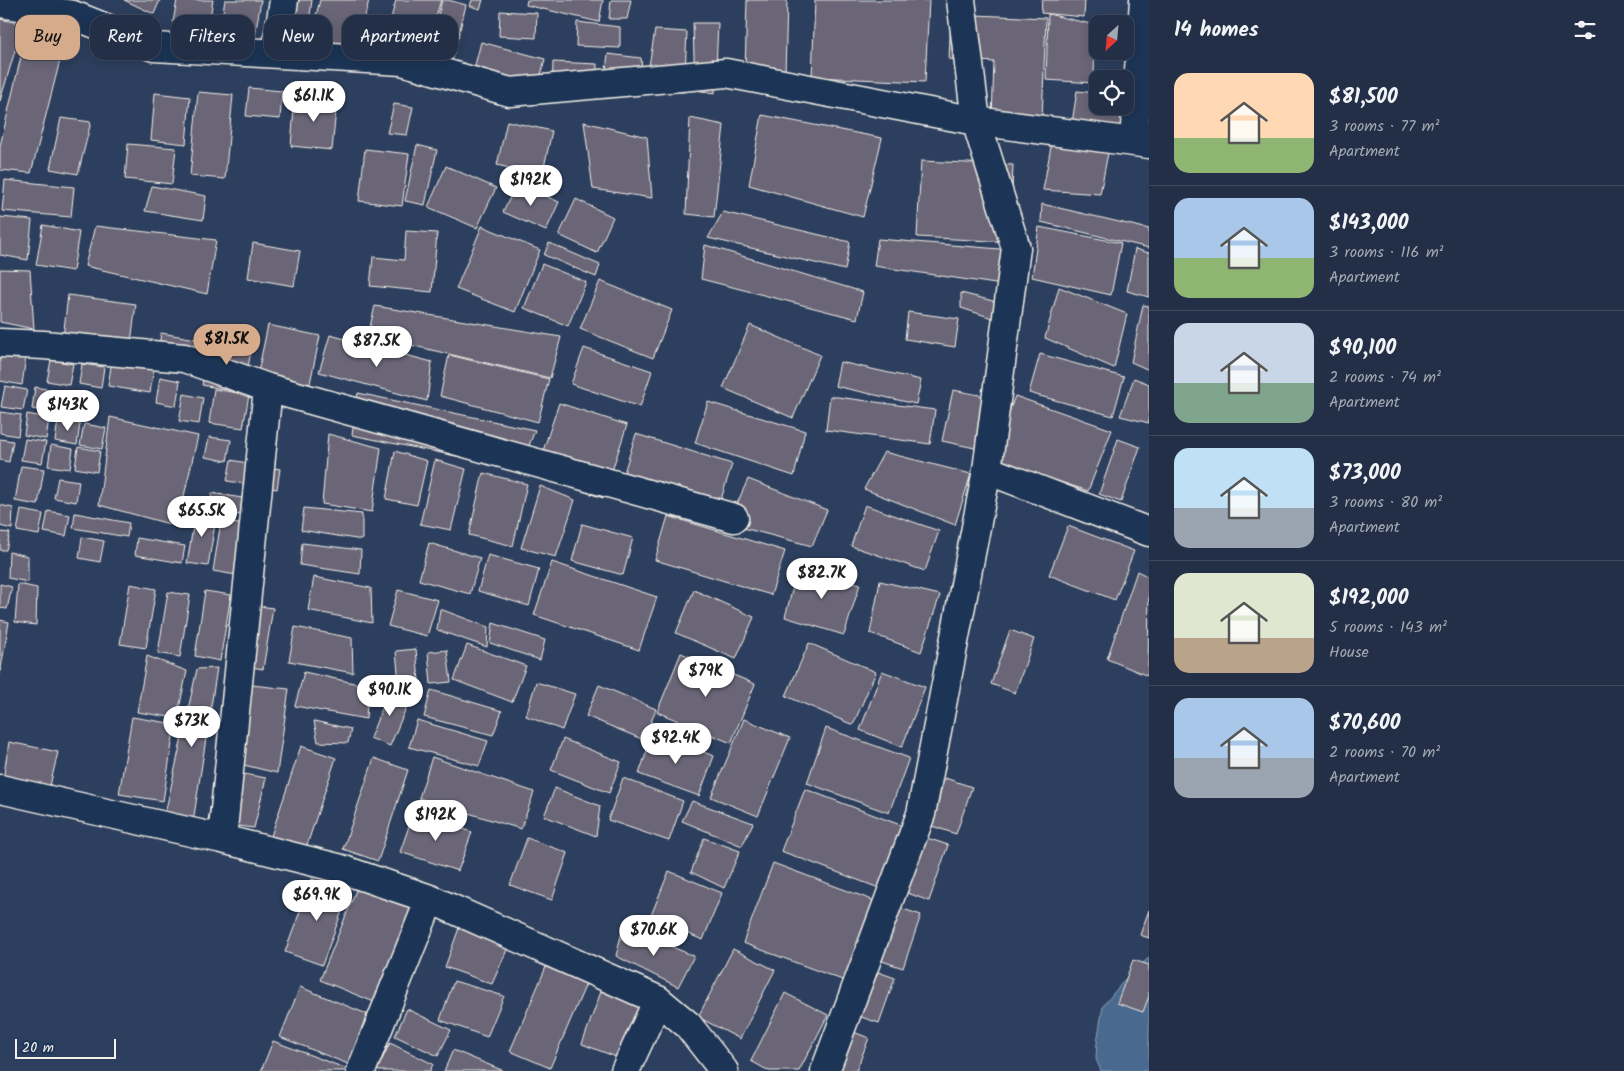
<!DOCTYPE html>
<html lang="en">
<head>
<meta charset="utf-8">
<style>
	:root { --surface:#222f46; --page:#2a374d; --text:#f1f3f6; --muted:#a2a9b3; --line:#3f4a5f; --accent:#d6ab8b }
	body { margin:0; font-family:Kalam,sans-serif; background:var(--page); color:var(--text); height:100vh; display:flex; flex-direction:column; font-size:19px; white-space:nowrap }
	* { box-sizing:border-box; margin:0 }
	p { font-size:16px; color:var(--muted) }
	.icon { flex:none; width:28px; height:28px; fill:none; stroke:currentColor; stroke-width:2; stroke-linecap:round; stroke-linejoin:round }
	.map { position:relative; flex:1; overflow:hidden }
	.panel { display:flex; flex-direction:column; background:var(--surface); width:475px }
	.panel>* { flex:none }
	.top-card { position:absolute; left:15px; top:15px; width:475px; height:45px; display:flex; gap:10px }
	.needle { width:32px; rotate:206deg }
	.buttons { position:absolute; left:1089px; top:15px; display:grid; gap:10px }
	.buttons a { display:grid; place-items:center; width:45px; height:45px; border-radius:10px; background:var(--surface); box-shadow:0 2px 12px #0003,0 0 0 1px var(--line); font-size:25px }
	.scale { position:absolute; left:15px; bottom:12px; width:101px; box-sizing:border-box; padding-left:5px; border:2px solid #f4f1e8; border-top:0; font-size:14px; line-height:18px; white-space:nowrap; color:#f4f1e8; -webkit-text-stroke:4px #1d3557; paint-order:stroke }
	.price { position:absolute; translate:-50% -42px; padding:0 11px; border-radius:18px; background:#fff; color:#222; font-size:16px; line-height:32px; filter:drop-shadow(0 1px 2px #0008) }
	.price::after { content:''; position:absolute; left:50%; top:30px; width:15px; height:11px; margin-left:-8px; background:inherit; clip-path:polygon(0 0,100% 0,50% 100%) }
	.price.current { background:var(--accent); color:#111 }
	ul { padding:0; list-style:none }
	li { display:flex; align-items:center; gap:15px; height:125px; padding:0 25px }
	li+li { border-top:1px solid var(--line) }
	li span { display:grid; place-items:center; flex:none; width:140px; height:100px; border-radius:15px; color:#555 }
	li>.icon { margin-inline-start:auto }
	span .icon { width:60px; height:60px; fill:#fffc; stroke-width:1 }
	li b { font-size:21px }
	h2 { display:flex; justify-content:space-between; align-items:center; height:60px; padding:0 25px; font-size:21px }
	.tag { padding:0 18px; border-radius:15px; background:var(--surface); box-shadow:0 2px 12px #0003,0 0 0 1px var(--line); font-size:18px; line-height:45px }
	.tag.current { background:var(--accent); color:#111 }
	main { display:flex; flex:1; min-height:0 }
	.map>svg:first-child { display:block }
	.water { fill:#48698f; stroke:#8d9fb3 }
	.building { fill:#6b6678; stroke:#f4f1e8 }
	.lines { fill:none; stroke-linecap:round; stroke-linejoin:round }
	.minor-casing { stroke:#f4f1e8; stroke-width:31 }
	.minor { stroke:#1d3557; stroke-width:28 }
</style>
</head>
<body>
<main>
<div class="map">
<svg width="1149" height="1071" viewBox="0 0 1149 1071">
	<rect width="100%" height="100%" fill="#2d3f5e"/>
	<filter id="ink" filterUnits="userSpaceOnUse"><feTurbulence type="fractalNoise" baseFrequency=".02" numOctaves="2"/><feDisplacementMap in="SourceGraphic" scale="10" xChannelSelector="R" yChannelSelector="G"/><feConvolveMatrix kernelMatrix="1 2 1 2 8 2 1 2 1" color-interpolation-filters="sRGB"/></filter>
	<g filter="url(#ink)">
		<!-- water -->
		<path class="water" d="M1149,958V1071H1101L1096,1059L1097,1042L1103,1006L1131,972Z"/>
		<!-- building -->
		<path class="building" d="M124,0H160L154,14Z
			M177,0H213L208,29L173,22Z
			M225,0H261L255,36L220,29Z
			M270,0H312L305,51L263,45Z
			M320,0H369L354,60L308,47Z
			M396,0H441L422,60L383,47Z
			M442,0H448L466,5L450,70L426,64Z
			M472,0H483L480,9L470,6Z
			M527,0H603L599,22L526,5Z
			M611,0H631L627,19H609Z
			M747,0H787L785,75L745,71Z
			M815,0H929L925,82L812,77Z
			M1042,0H1085L1084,17L1041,13Z
			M500,11L537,13L536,38L499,36Z
			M951,14L1046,18L1042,120L992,118L994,62L949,59Z
			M1048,14L1095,25L1094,83L1046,80Z
			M0,19L23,24L0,101Z
			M577,22L620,27V48L576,46Z
			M693,23H718L715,93L695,90Z
			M655,30L687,32L684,92L645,90Z
			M26,35L65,41L31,173L0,170V146Z
			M481,42L545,59L537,91L473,73Z
			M608,54L641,58L642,70L606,69Z
			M553,62L597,64L596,98L552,96Z
			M249,88L282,91L280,119L246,116Z
			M1077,91L1098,93V106H1125L1149,100V140L1071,129Z
			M198,92L233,95L225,179L190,176Z
			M155,93L190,97L186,144L151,140Z
			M295,96L337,99L332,150L291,146Z
			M394,104L413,107L407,135L387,133Z
			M762,115L882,138L863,217L749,185Z
			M61,118L91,122L78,174L50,169Z
			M690,118L724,125L714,217L686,214Z
			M507,121L552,131L542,176L497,165Z
			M584,122L647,137L652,198L593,189Z
			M1052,141L1108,153L1100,194L1043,190Z
			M128,144L176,148L172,184L125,179Z
			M417,145L437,150L425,205L405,201Z
			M365,149L409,154L402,206L359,201Z
			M921,161L1013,165L1010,242L917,237Z
			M446,166L496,188L477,228L428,207Z
			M5,180L74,187L71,217L2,211Z
			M517,183L559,202L546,231L503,212Z
			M152,186L206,196L203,220L145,211Z
			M576,199L613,217L597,253L559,235Z
			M1042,204L1149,229V248L1041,222Z
			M723,212L850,242L845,270L708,238Z
			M0,217L32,220L28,260L0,255Z
			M43,225L79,232L73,271L36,265Z
			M95,226L216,240L207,294L85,266Z
			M482,226L540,250L515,312L456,289Z
			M1039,227L1121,243L1111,295L1032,277Z
			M406,231L437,233L432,292L370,286L373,257L404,260Z
			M878,239L1012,250L1009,286L874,266Z
			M253,243L300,251L294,286L248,278Z
			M549,243L600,265L596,277L544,255Z
			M705,245L863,292L857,319L701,279Z
			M1135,249L1149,253V297L1127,291Z
			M542,264L586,282L568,326L524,308Z
			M0,269L30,270L34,329L0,322Z
			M600,281L672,310L653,358L580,329Z
			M1059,287L1127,314L1114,368L1045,338Z
			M961,293L1009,305L1005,322L961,308Z
			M68,295L136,304L128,365L61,355Z
			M1143,305L1149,306V370L1131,362Z
			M375,306L561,337L550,378L368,335Z
			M908,312L959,319L955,347L905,339Z
			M268,325L320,336L306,402L254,391Z
			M750,325L820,355L793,418L723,388Z
			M161,333L196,339L190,373L156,367Z
			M330,335L432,362L427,401L319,372Z
			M211,339L252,346L243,393L202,385Z
			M584,348L652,371L640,407L571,384Z
			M0,352L26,356L22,385L0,381Z
			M1040,354L1124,377L1113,416L1029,393Z
			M449,355L549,379L538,422L440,396Z
			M51,360L73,364L69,385L47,381Z
			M112,360L154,367L150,393L108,386Z
			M840,362L921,380L916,404L835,386Z
			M82,364L104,367L101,388L79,384Z
			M160,377L180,381L176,406L156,402Z
			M1134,378L1149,384V423L1120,416Z
			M5,386L27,390L23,410L1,407Z
			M35,387L57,391L54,412L32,409Z
			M214,389L249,395L243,428L209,423Z
			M953,390L995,398L984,450L942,441Z
			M358,393L535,430L520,469L352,435Z
			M184,394L203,398L199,424L179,421Z
			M72,395L94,399L91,420L69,416Z
			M830,396L935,410L930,444L826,430Z
			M1015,396L1112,430L1088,491L991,459Z
			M708,402L805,431L794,476L695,443Z
			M559,403L627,425L603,498L535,475Z
			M0,412L21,415L18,436L0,433Z
			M27,414L49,418L46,439L24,435Z
			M110,417L198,436L177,526L99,505Z
			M58,420L80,424L77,445L55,441Z
			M84,424L106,428L102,449L80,445Z
			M328,434L381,448L372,512L322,504Z
			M636,434L732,464L714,522L618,492Z
			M209,437L231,440L227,461L205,457Z
			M0,439L13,441L9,462L0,460Z
			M25,439L46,442L42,463L21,460Z
			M1118,439L1140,447L1121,502L1099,494Z
			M51,445L73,449L70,469L48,466Z
			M78,447L100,451L97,472L75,468Z
			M395,451L427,461L417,505L386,499Z
			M884,452L971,474L955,525L864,489Z
			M231,460L280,469L277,489L227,481Z
			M435,460L466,469L451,530L420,524Z
			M21,466L44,469L38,505L15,501Z
			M483,473L527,484L513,546L469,535Z
			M58,478L79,481L76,502L54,498Z
			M748,479L827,510L812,546L728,524Z
			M540,486L575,500L556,557L521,548Z
			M212,493L242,498L240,515L209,510Z
			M0,505L13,508L12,529L0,526Z
			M865,505L939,531L925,571L851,546Z
			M304,508L362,514V540L301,530Z
			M196,509L217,512L208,566L187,563Z
			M21,510L43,514L39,535L17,531Z
			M48,511L70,515L66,536L44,532Z
			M75,513L129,523L127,537L73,528Z
			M668,516L785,551L771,595L655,560Z
			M221,521L250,526L242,576L213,571Z
			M582,524L633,538L623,575L572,561Z
			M1068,526L1134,551L1115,600L1049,575Z
			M0,532L10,533L6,550H0Z
			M82,537L104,541L100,562L79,558Z
			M137,538L185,546L182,563L135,555Z
			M302,543L361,550L360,574L300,565Z
			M429,543L480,558L470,594L419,580Z
			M9,552L28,556V582L8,578Z
			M488,555L539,569L529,606L478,591Z
			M552,562L657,597L639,650L534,615Z
			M799,565L860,584L844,635L785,617Z
			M1137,571L1149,577L1148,676L1107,659Z
			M314,577L371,588L372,623L308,610Z
			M880,581L940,595L921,652L870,633Z
			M0,584L12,587L7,609L0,608Z
			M18,584L37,588L36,625L15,622Z
			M130,584L156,589L146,648L120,644Z
			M398,590L438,600L427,636L388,626Z
			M694,590L754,617L736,659L676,633Z
			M205,591L231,595L220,661L195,656Z
			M168,592L190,595L180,657L158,653Z
			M239,603L273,608L263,669L229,663Z
			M440,609L488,627L487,647L437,630Z
			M0,620L9,622L0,674Z
			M493,623L545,640L540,660L490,643Z
			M295,627L352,638L353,673L289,661Z
			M1010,630L1034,639L1015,693L991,684Z
			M809,643L876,672L853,725L786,696Z
			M467,645L526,666L512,702L454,680Z
			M416,649L419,681L399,683L396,651Z
			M447,650L451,682L431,684L428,652Z
			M681,653L755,684L731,743L657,712Z
			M147,656L187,671L177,718L137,712Z
			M217,668L193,822L165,814L197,669Z
			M882,671L925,687L902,747L860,730Z
			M304,672L368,686L366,719L295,706Z
			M536,682L575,694L562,730L526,716Z
			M242,684L289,689L277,773L223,760Z
			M599,685L656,709L644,740L586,716Z
			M390,688L411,696L390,746L370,738Z
			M431,690L502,711L493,735L424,717Z
			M132,717L175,724L163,801L119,794Z
			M744,719L790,738L758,816L711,797Z
			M417,720L488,741L479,766L409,747Z
			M314,721L351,729L348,743L318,742Z
			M826,728L909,758L889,813L807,783Z
			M653,733L714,756L699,796L639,774Z
			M563,739L621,762L609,793L551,770Z
			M9,742L58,752L49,790L3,780Z
			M301,746L336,758L306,848L271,836Z
			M432,757L534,792L521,829L419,798Z
			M374,758L408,770L378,861L343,849Z
			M216,769L266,778L254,828L208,822Z
			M623,778L683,801L669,841L608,820Z
			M945,778L972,787L956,834L929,825Z
			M555,788L600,806L596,836L544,816Z
			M805,789L903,826L879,888L781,851Z
			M692,801L753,823L742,846L682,821Z
			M414,812L472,832L458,871L400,852Z
			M924,837L948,845L929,901L905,892Z
			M527,838L568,853L552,900L510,885Z
			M704,838L740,851L724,888L691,872Z
			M773,863L883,904L853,984L743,943Z
			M669,871L722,893L703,940L650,918Z
			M361,878L415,900L374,1002L320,980Z
			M312,879L349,892L322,965L285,952Z
			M894,906L921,915L903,968L876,959Z
			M1149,910V938L1140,935Z
			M623,927L694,956L678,987L616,956Z
			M459,928L510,943L492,984L445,967Z
			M733,949L775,970L740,1039L698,1017Z
			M1133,960L1149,965V996L1143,1012L1117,1003Z
			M546,967L586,984L550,1068L510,1051Z
			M875,971L895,978L879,1023L858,1016Z
			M454,981L504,996L487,1037L440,1020Z
			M300,987L367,1014L348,1064L280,1037Z
			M602,989L647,1006L627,1061L582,1044Z
			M785,993L828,1015L799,1071H769L751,1061Z
			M407,1009L451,1030L438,1056L395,1036Z
			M851,1031L869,1038L856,1071H836Z
			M273,1041L350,1070L349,1071H261Z
			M390,1043L433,1064L430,1071H380L377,1070Z
			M453,1050L504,1071H444Z"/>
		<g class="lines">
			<defs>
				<path id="minor" d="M0,3L73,15L154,47L402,61L510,92L726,73L976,121L1149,144
					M276,53L284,0
					M1134,141L1144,0
					M0,343L44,345L184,358L268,388
					M987,470L1149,532
					M0,789L222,839L338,868L430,899L658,1000L688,1025L724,1071
					M222,839L268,388L734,518
					M361,1071L430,899
					M625,1071L658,1000
					M825,1071L921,814L987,470L1016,248L976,121L961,0"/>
			</defs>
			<!-- minor casing -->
			<use href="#minor" class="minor-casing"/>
			<!-- minor -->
			<use href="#minor" class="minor"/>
		</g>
	</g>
</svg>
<div class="buttons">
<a><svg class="needle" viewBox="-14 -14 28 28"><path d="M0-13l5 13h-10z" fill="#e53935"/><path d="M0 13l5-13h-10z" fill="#a2a9b3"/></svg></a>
<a><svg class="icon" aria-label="locate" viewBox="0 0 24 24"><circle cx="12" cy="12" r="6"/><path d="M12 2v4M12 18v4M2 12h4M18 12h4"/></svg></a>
</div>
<div class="scale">20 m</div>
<b class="price" style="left:314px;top:123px">$61.1K</b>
<b class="price" style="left:531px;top:207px">$192K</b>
<b class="price current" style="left:227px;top:366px">$81.5K</b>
<b class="price" style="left:377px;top:368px">$87.5K</b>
<b class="price" style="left:68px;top:432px">$143K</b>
<b class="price" style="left:202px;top:538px">$65.5K</b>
<b class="price" style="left:822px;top:600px">$82.7K</b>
<b class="price" style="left:706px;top:698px">$79K</b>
<b class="price" style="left:390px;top:717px">$90.1K</b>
<b class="price" style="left:192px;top:748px">$73K</b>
<b class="price" style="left:676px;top:765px">$92.4K</b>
<b class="price" style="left:436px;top:842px">$192K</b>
<b class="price" style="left:317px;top:922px">$69.9K</b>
<b class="price" style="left:654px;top:957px">$70.6K</b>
<div class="top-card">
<a class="tag current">Buy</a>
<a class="tag">Rent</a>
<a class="tag">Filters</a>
<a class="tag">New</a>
<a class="tag">Apartment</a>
</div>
</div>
<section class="panel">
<h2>14 homes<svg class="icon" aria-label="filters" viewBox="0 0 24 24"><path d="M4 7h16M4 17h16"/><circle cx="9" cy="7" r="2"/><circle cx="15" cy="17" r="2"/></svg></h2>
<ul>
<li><span style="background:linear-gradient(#ffd9b3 65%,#8fb573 0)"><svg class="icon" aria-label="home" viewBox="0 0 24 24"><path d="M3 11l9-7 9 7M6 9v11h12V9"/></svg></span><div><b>$81,500</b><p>3 rooms · 77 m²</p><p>Apartment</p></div></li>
<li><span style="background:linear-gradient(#a9c7e8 60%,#8fb573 0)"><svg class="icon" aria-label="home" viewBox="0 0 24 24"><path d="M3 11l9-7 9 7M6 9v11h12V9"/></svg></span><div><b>$143,000</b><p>3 rooms · 116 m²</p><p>Apartment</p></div></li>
<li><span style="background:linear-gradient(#c9d6e8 60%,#7fa58c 0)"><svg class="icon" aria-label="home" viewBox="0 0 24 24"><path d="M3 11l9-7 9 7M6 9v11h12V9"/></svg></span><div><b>$90,100</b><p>2 rooms · 74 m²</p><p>Apartment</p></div></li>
<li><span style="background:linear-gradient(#bfe0f5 60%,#9aa5b1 0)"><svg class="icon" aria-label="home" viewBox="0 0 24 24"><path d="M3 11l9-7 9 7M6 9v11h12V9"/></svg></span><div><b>$73,000</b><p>3 rooms · 80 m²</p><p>Apartment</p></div></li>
<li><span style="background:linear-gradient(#dfe7d0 65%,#b9a48a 0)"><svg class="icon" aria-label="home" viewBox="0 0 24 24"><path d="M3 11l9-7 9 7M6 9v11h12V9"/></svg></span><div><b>$192,000</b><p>5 rooms · 143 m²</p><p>House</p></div></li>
<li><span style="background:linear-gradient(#a9c7e8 60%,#9aa5b1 0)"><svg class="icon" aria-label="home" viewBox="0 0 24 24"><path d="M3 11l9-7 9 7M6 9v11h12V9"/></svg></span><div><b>$70,600</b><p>2 rooms · 70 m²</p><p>Apartment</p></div></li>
</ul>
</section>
</main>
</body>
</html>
